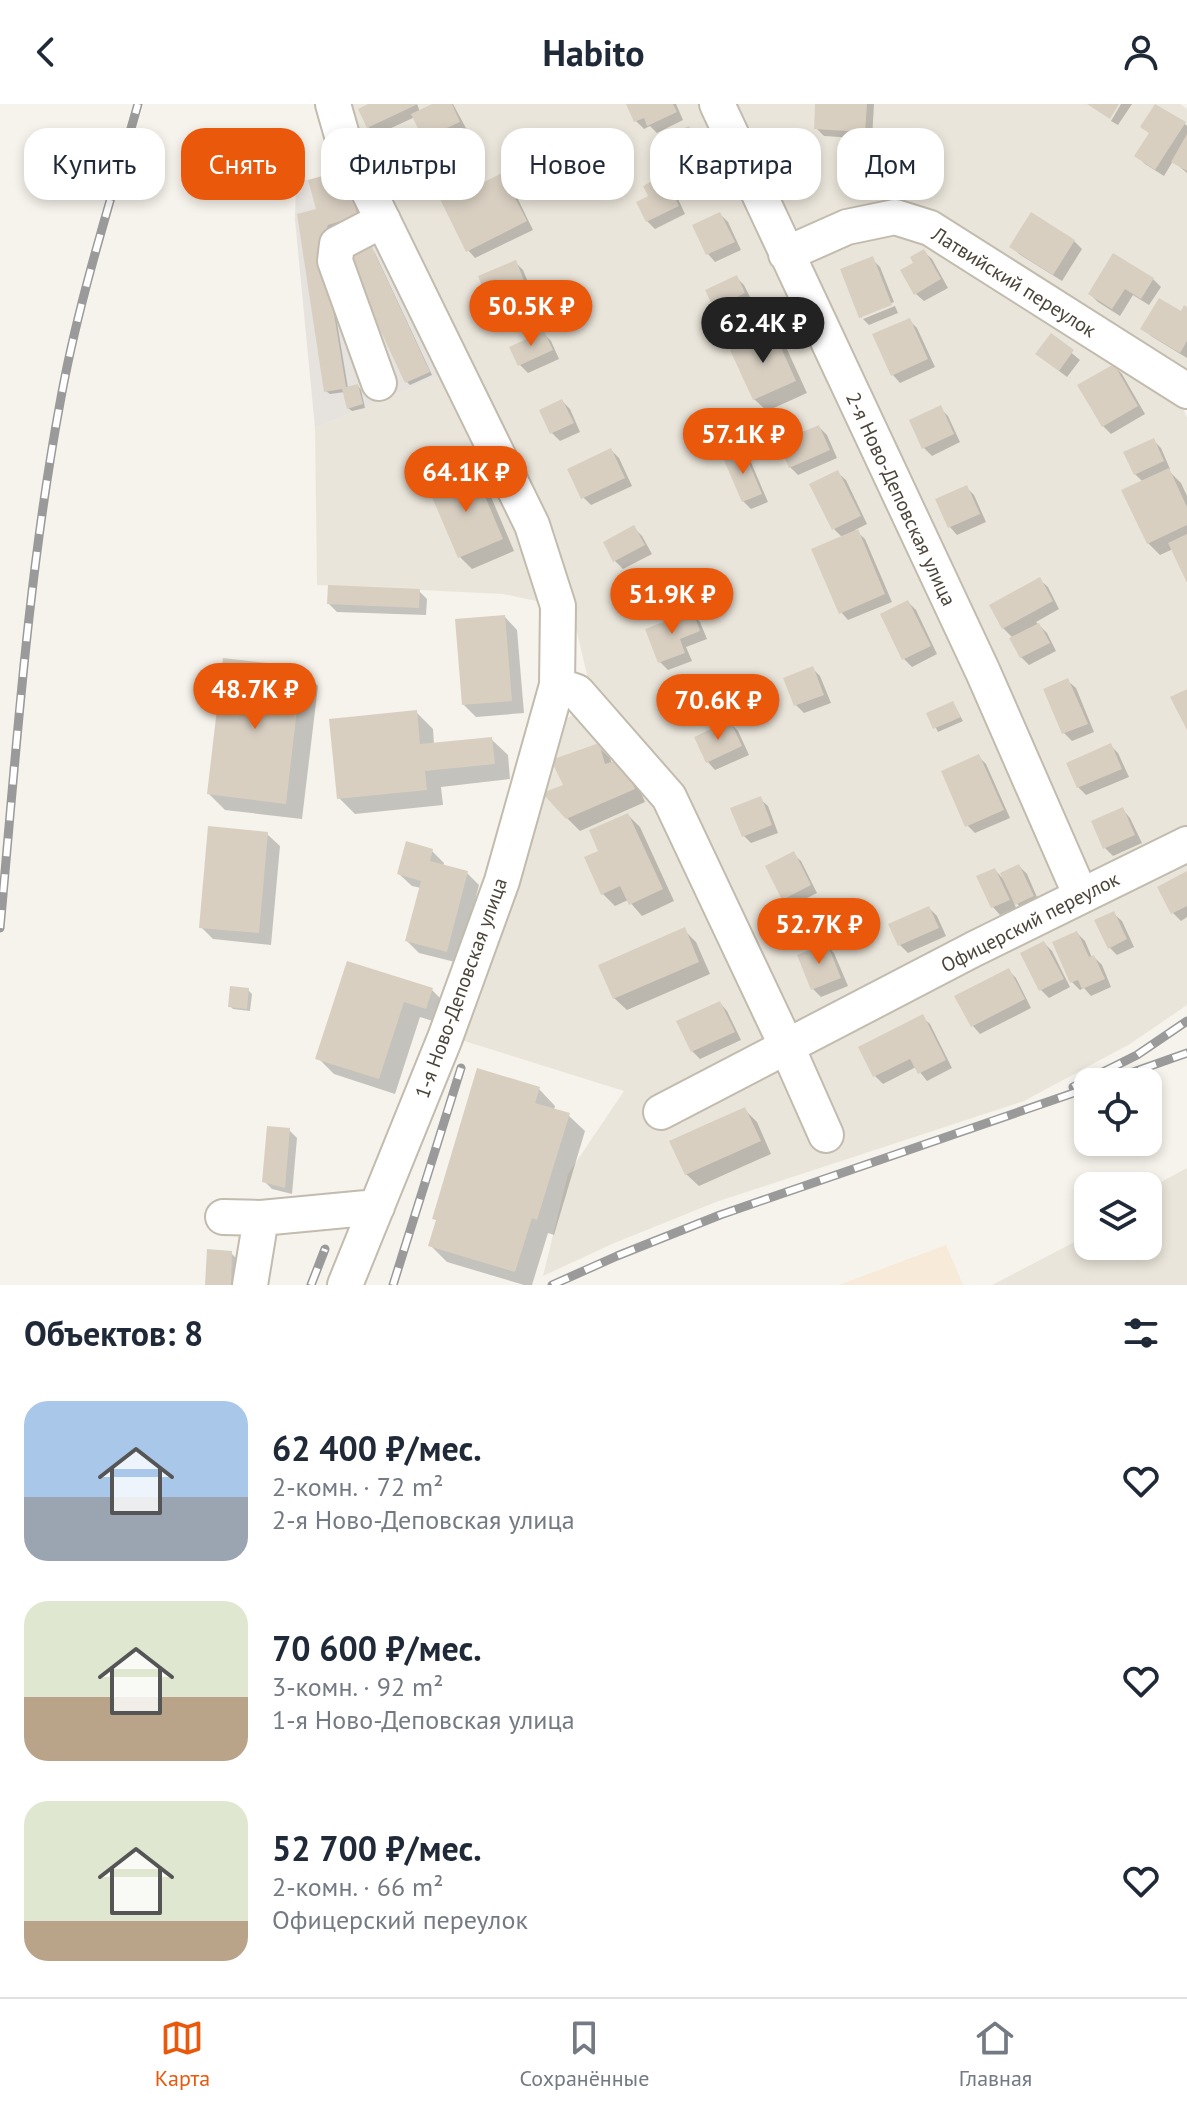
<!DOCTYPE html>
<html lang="ru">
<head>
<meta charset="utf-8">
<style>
	:root { --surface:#fff; --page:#f2f2f3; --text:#1f2937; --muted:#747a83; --line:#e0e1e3; --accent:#ea580c }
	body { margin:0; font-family:"PT Sans",sans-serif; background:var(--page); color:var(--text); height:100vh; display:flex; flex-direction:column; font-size:30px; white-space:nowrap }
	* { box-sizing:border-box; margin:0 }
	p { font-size:26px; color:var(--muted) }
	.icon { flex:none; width:44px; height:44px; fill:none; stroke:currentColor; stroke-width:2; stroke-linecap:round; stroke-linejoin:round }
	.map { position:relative; height:1181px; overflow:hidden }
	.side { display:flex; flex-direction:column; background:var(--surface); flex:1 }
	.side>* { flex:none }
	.hud { position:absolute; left:24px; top:24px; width:1140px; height:72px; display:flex; gap:16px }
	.fabs { position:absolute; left:1074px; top:964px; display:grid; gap:16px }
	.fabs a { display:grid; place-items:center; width:88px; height:88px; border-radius:16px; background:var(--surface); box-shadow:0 4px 12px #0003; font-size:40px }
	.price { position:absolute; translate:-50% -68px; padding:0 18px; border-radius:28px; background:var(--accent); color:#fff; font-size:26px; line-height:52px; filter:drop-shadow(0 2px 4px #0008) }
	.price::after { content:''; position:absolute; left:50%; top:48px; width:24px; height:18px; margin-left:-12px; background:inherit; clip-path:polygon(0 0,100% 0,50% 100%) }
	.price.selected { background:#222; color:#fff }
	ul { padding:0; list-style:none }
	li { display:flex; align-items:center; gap:24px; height:200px; padding:0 24px }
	li span { display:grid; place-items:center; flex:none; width:224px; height:160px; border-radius:24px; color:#555 }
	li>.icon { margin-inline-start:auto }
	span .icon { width:96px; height:96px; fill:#fffc; stroke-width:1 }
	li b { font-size:34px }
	h2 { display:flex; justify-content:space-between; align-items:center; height:96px; padding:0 24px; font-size:34px }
	.chip { padding:0 28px; border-radius:24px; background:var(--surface); box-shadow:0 4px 12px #0003; font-size:28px; line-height:72px }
	.chip.selected { background:var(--accent); color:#fff }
	header { display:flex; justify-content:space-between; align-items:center; height:104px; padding:0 24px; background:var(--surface); font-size:36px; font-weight:700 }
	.dock { display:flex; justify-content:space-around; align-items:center; height:112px; border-top:2px solid var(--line); background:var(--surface); font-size:22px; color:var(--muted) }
	.dock a { display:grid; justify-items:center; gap:4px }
	.dock .selected { color:var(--accent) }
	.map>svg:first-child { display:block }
	.residential { fill:#eae5da }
	.commercial { fill:#f7ead8 }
	.industrial { fill:#e6e2dd }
	.shadow { fill:#0003 }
	.building { fill:#d8cfc1 }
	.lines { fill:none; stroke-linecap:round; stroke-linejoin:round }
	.minor-casing { stroke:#c2bbae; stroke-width:38 }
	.minor { stroke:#fff; stroke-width:34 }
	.rail-casing { stroke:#9a9a9a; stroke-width:9 }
	.rail { stroke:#fff; stroke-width:6; stroke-dasharray:18; stroke-linecap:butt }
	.labels { text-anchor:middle; stroke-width:8; stroke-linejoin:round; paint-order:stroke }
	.street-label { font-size:20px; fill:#4b4439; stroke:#fff }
</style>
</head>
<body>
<header><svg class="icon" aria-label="back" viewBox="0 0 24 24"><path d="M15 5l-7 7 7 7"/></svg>Habito<svg class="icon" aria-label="person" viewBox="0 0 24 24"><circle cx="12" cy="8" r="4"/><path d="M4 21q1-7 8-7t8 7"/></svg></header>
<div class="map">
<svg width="1187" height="1181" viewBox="0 0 1187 1181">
	<rect width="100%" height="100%" fill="#f6f3ec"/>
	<!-- residential -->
	<path class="residential" d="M345,0H705L1067,789L792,932L678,689L588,575L570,499Z
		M730,0H1180L1187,5V273L933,116L790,133Z
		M895,121L1179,294L1187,314V730L1085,778L798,155Z
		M446,269L522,422L546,499L503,490L317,481L315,324Z
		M582,605L660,698L783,954L1187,750V901L1130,940L1024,997L716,1098L612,1140L543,1172L568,1070L624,987L458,935L558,620Z
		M1187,1064V1181H992L1088,1131V1142H1148V1100L1152,1098L1148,1085Z"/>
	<!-- commercial -->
	<path class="commercial" d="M946,1141L963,1181H839Z"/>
	<!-- industrial -->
	<path class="industrial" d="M346,65L446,269L315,324L295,116L296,77L309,76Z"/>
	<!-- shadow -->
	<path class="shadow" d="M373,0H417L420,8L436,0H453L467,26L432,41L424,34L415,13L376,31L368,23Z
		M628,0H676L683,16L657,29L650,22L644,25L636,17Z
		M817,0H874L872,35L824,32L816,24Z
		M1121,0H1132L1118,21L1111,17Z
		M1185,20L1187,22V69L1173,57L1164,72L1145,60L1137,52Z
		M688,24L696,32L713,70L688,82L680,74Z
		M336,71L340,74L345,89L349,88L353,92L360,115L331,124L324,141L348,284L358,282L361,286L365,304L352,307L348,304L345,288L330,290L326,287L318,106Z
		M502,71L510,79L533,126L475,154L468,146L463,73L473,86Z
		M664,74L672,82L685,110L655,125L647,117L651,93Z
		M720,110L728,118L741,146L715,158L708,150Z
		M1032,110L1074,137L1082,145L1062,177L1019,150L1011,142Z
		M374,147L432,271L410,281L407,278Z
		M924,148L932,155L948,184L924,197L916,190V159Z
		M872,155L880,163L894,198L862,211V214L861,213Z
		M515,158L523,166L533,190L498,204L490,196Z
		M736,173L744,181L752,197L723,212L716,204Z
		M1153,175L1161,183L1149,201L1133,191L1120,212L1098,198L1090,190Z
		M895,202L898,209L869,221L863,215Z
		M1187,206V254L1151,232L1143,224L1181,210Z
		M909,216L917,224L935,263L900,279L893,271L875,231Z
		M543,229L551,237L559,255L528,269L520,261Z
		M773,229L785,241L807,289L767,307L754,295Z
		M1051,232L1080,256L1067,273L1046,257Z
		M1114,262L1122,270L1145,310L1111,330L1103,322Z
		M562,297L570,305L580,328L560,337L552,329L542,307Z
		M940,304L948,312L960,338L932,352L924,344Z
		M819,323L827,331L837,354L798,371L790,363Z
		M1153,336L1161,344L1170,365L1168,366L1181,379L1187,392V474L1173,445L1160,451L1148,439L1143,378L1135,370Z
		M611,346L619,354L632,382L591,401L583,393Z
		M742,348L750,356L768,398L751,405L743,397Z
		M473,369L486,381L514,447L472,465L460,453Z
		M838,369L846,376L867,420L855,426L865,435L892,498L848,516L841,508L843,434L834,425Z
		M966,383L974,391L986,418L957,431L950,423Z
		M634,424L642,432L652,450L623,465L615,457L605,439Z
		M1040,476L1048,483L1059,505L1036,518L1047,529L1056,547L1029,561L1021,553L1013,534L1003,524Z
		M419,487L427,495L426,511L337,508L329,500Z
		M908,498L916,506L937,550L912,563L904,555Z
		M692,510L700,518L707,535L686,543L692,557L668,566L660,558Z
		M505,513L517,526L524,609L476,613L464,601Z
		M812,564L820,572L831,599L804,609L796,601Z
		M301,565L318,582L302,715L225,706L209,690Z
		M1068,577L1076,584L1094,628L1072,637L1064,629L1046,586Z
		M953,599L963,617L938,628L929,610Z
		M416,608L433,625L434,641L491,635L508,651L510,675L441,683L443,701L355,710L339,694Z
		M730,619L738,627L749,651L715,666L708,658Z
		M598,642L610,654L612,660L633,670L645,698L580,727L567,714L566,682Z
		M1111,642L1118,649L1129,673L1086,691L1078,683Z
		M978,652L986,660L1010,714L975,729L967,721Z
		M760,695L768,702L778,729L751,739L743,731Z
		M1123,706L1130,714L1142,739L1113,752L1105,744Z
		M628,711L640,723L674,797L642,812L628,796L615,802L603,790L601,748Z
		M267,730L280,742L271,841L213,835L201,823Z
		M432,747L444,759L443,763L467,769L479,781L459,859L419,849L407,837L421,784L412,782L399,770Z
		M793,750L801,757L817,789L791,802L783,794Z
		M1019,762L1027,770L1040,800L1025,807L1013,796L1016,804L1000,811L993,803L995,766L1006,778Z
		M1187,770V813L1181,817L1173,809Z
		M929,804L937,812L946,832L908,849L900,841Z
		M1114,810L1122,817L1134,843L1117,851L1109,843Z
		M684,826L696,838L710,870L627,906L614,894Z
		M1077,829L1085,837L1092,854L1094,853L1102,861L1111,883L1091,892L1084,884L1080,886L1072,878Z
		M1044,839L1052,847L1070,883L1049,894L1041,886L1023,850Z
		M826,841L834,849L848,882L821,893L813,885L799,852Z
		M349,859L432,886L448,902L442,920L420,913L395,990L334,970L318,954Z
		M1008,866L1016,874L1031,904L980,930L973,922Z
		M248,886L252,890L250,907L233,905L230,902Z
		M720,899L727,907L741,936L700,955L692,947Z
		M922,913L930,920L952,964L927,977L916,963L883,980L875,972Z
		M539,985L555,1002L554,1006L568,1011L585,1027L554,1131L548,1129L532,1181H524L447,1158L430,1141L438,1118L434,1114Z
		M745,1006L757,1018L771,1050L699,1082L686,1070Z
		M289,1026L297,1034L292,1090L272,1085L264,1077Z
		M231,1149L239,1157L238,1181H207Z"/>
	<!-- building -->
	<path class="building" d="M368,0H418L367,24L358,5Z
		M432,0H452L460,18L423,35L411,10Z
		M626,0H673L677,8L647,22L644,14L634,18Z
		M815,0H867L865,28L814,25Z
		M1087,0H1119L1110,15Z
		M1155,0L1186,18L1155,66L1134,52L1149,29L1140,23Z
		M689,22L707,62L678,75L660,35Z
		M1187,30V67L1171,58Z
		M337,68L343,87L350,86L358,112L328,121L322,137L346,283L358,280L363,300L347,305L342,285L324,288L297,110L316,105L308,76Z
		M502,69L527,117L466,148L435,85L463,71L470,85Z
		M664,71L679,102L646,118L636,98L648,92L643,82Z
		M720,108L735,138L706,151L692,121Z
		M1031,108L1075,136L1053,171L1009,143Z
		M371,141L430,268L405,279L346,153Z
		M924,145L941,175L914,191L900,166L913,159L910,153Z
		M1113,149L1154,174L1141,195L1125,185L1112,205L1088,190Z
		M873,152L892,201L859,214L840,165Z
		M516,156L526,182L488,198L478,172Z
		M737,171L745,189L714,205L705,186Z
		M1159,194L1181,207L1184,201L1187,203V237L1180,249L1140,225Z
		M910,214L928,255L891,272L872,230Z
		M773,226L796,277L753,296L730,246Z
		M544,227L553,246L518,262L509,243Z
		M1051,229L1074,246L1059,267L1035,250Z
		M1114,260L1138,302L1102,323L1077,281Z
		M562,295L574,319L550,330L539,306Z
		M941,301L954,330L922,345L909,316Z
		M819,321L830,346L789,364L778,338Z
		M1154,334L1164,357L1134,371L1123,348Z
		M611,344L625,374L581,395L567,365Z
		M743,345L762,390L742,398L723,354Z
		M1169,364L1187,403V421L1147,440L1121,386Z
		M474,366L503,435L458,454L429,386Z
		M838,366L861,412L832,426L809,380Z
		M967,381L980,410L948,424L935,395Z
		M634,421L645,441L613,458L603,438Z
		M858,425L885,490L839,510L811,445Z
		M1187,430V479L1168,439Z
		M1040,473L1053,497L1002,525L989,501Z
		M328,481L420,485L419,504L327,500Z
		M908,496L931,542L902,556L880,510Z
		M693,507L700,527L680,535L685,549L658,559L645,525Z
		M505,511L512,597L462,601L455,515Z
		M1039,519L1050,539L1020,554L1009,534Z
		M223,554L302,563L286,700L207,690Z
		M813,562L824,591L794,602L783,574Z
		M1068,574L1088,620L1062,630L1043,585Z
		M1187,585V626L1170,593Z
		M953,597L961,613L933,625L926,609Z
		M417,606L420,640L492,633L495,660L425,667L427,686L337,695L329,615Z
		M730,616L742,642L706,659L694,633Z
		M599,639L605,660L622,655L635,685L566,715L542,689L563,681L551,656Z
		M1111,639L1122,665L1077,684L1066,659Z
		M979,650L1004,706L965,723L941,667Z
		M761,692L772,721L742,733L730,704Z
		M1123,703L1135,731L1103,745L1091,717Z
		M628,709L663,785L629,801L620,782L601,791L584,753L598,747L589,726Z
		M208,722L268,728L259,829L199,824Z
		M406,737L433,745L430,757L468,767L447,848L405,837L421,777L397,770Z
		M794,747L811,781L782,796L765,762Z
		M1019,760L1034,792L1015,801L1000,769Z
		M995,764L1010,796L991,804L976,772Z
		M1187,767V802L1171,810L1157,783Z
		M929,802L939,824L898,842L888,820Z
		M1114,807L1127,835L1108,845L1094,816Z
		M685,823L699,858L613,895L598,861Z
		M1077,827L1089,853L1094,851L1105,875L1082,885L1078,876L1070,879L1052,838Z
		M1044,837L1064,875L1039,887L1020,849Z
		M827,839L841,874L811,886L797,851Z
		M347,857L433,884L426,905L404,898L379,975L315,955Z
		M1009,864L1025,895L971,923L954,892Z
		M230,882L249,884L247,905L228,903Z
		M720,897L735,928L691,948L676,917Z
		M923,910L946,956L918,970L910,955L873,973L858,943Z
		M477,964L540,983L535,999L570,1009L537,1116L532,1114L515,1168L428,1142L436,1116L432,1115Z
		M745,1003L761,1037L685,1071L669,1037Z
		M267,1022L290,1024L285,1084L262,1078Z
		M207,1145L232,1147L231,1181H205Z"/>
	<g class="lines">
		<defs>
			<path id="minor" d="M333,0L343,35L532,421L558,502L557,581L577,588L669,693L787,943L826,1031
				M717,0L983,568L1081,792
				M786,150L847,123L895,113L930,124L1187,287
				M379,279L335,157L337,140L383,116
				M661,1008L974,845L1187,740
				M223,1113L261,1114L377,1103
				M250,1181L261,1114
				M345,1181L445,934L502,777L557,581"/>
		</defs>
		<!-- minor casing -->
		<use href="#minor" class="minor-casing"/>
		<!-- minor -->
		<use href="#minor" class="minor"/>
		<defs>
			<path id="rail" d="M0,824C16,649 28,472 60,299C78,198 110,99 138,0
				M1105,978L1187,949
				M1073,983L1137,951L1187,917
				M311,1181L325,1145
				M393,1181L461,964
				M552,1181L617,1152L720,1111L1088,984"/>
		</defs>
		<!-- rail casing -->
		<use href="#rail" class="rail-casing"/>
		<!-- rail -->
		<use href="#rail" class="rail"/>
	</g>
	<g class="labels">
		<!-- street labels -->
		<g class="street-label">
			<text transform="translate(1014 178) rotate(32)" y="7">Латвийский переулок</text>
			<text transform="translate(901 395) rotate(65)" y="7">2-я Ново-Деповская улица</text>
			<text transform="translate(1030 818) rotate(-27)" y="7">Офицерский переулок</text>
			<text transform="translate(461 884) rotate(-70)" y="7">1-я Ново-Деповская улица</text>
		</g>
	</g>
</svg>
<div class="fabs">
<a><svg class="icon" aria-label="locate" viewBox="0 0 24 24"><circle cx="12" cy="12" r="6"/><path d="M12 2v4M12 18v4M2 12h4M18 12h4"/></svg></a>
<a><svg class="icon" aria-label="layers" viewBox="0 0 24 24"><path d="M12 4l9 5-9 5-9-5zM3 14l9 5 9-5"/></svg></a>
</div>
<b class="price" style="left:531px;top:244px">50.5K ₽</b>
<b class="price selected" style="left:763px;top:261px">62.4K ₽</b>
<b class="price" style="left:743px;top:372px">57.1K ₽</b>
<b class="price" style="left:466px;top:410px">64.1K ₽</b>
<b class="price" style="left:672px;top:532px">51.9K ₽</b>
<b class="price" style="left:255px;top:627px">48.7K ₽</b>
<b class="price" style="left:718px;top:638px">70.6K ₽</b>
<b class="price" style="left:819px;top:862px">52.7K ₽</b>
<div class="hud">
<a class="chip">Купить</a>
<a class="chip selected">Снять</a>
<a class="chip">Фильтры</a>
<a class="chip">Новое</a>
<a class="chip">Квартира</a>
<a class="chip">Дом</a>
</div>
</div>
<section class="side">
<h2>Объектов: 8<svg class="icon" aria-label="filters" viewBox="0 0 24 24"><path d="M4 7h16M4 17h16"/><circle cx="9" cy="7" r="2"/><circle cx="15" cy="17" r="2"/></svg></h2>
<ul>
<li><span style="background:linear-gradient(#a9c7e8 60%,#9aa5b1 0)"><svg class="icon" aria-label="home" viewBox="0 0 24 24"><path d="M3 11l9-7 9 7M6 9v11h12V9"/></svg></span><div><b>62 400 ₽/мес.</b><p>2-комн. · 72 m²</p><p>2-я Ново-Деповская улица</p></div><svg class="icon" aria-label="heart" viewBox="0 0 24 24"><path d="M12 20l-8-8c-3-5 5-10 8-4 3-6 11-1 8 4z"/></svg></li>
<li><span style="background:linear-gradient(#dfe7d0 60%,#b9a48a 0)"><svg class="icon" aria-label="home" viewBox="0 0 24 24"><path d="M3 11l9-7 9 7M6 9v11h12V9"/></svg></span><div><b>70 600 ₽/мес.</b><p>3-комн. · 92 m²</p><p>1-я Ново-Деповская улица</p></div><svg class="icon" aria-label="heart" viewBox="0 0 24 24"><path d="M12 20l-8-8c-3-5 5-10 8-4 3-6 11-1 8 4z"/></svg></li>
<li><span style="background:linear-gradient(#dfe7d0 75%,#b9a48a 0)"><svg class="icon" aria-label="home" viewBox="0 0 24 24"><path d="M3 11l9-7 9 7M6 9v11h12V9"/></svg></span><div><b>52 700 ₽/мес.</b><p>2-комн. · 66 m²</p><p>Офицерский переулок</p></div><svg class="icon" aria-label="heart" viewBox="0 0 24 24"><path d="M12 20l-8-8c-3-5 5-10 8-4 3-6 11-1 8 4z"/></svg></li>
</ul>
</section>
<nav class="dock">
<a class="selected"><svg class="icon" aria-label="map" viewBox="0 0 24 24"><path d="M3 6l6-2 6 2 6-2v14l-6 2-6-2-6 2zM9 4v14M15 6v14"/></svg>Карта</a>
<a><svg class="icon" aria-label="saved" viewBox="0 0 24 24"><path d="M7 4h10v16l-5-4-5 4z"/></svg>Сохранённые</a>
<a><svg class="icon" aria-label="home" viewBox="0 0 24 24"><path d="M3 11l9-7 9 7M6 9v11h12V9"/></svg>Главная</a>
</nav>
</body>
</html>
